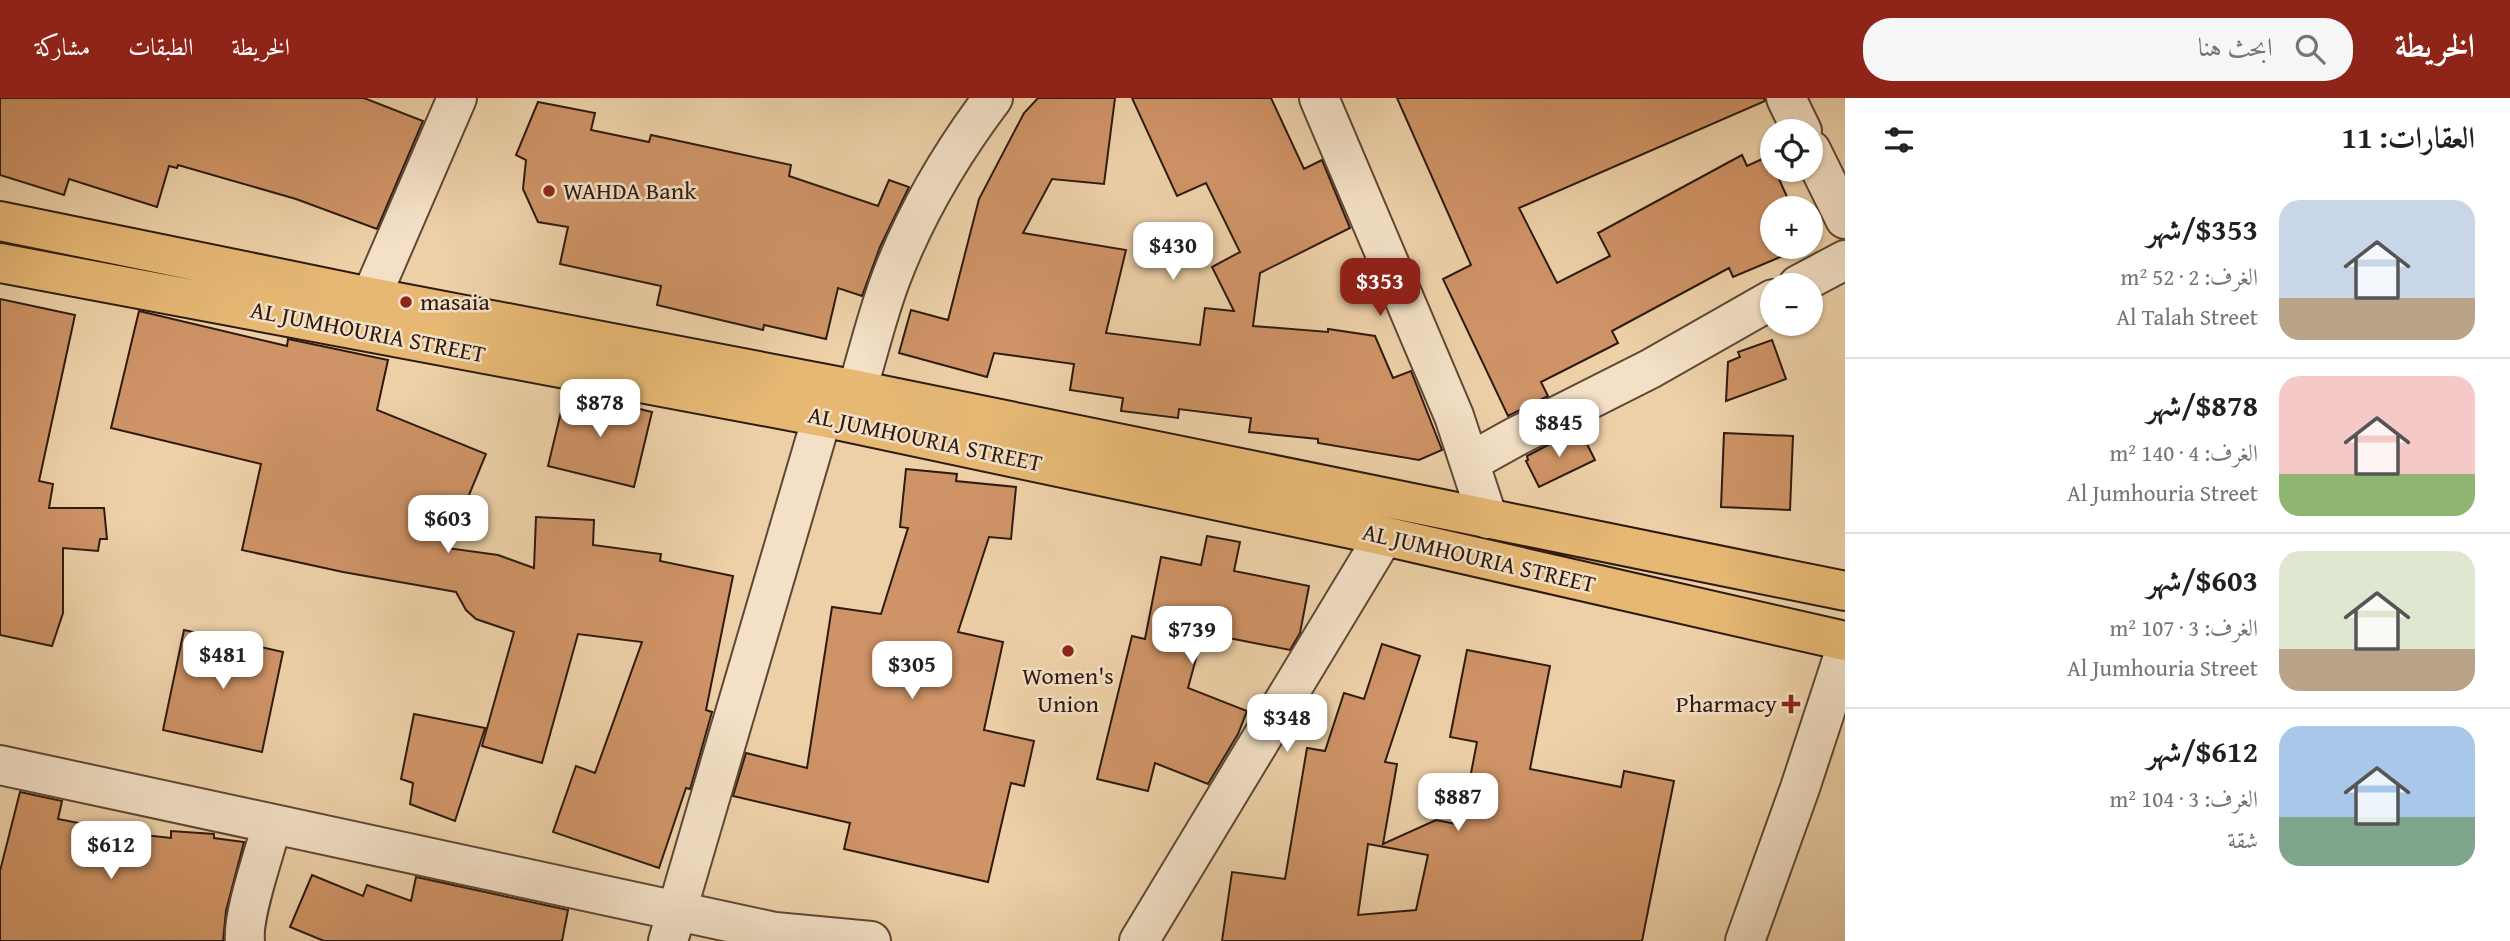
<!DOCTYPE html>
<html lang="ar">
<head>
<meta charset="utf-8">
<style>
	:root { --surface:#fff; --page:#f6f6f6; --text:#202124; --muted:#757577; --line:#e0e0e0; --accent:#8f2418 }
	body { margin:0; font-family:"Gentium Book Plus",Amiri,serif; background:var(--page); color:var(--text); direction:rtl; height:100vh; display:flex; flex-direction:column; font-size:26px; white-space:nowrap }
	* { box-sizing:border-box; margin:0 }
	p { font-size:23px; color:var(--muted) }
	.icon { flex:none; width:38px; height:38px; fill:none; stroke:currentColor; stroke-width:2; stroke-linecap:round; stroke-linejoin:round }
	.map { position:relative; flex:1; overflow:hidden; direction:ltr }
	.sheet { display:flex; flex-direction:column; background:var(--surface); width:665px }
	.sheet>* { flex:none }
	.controls { position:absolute; left:1760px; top:21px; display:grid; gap:14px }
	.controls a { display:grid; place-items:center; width:63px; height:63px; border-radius:50%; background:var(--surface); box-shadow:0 2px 5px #0004; font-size:35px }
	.price { position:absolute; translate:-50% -60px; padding:0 16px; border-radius:14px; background:#fff; color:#222; font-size:23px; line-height:46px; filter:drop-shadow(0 2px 4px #0008) }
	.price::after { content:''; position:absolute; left:50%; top:42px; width:21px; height:16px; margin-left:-10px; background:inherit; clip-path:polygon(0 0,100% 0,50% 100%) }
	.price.active { background:var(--accent); color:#fff }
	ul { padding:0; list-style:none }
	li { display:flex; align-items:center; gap:21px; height:175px; padding:0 35px }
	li+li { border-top:2px solid var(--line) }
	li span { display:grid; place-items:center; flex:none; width:196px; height:140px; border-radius:21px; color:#555 }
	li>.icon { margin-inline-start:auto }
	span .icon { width:84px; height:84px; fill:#fffc; stroke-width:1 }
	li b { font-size:30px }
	h2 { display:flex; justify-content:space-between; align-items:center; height:84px; padding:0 35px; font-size:30px }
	header { display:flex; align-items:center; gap:42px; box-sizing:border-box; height:98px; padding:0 35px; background:var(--accent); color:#fff }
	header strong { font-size:33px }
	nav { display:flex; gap:38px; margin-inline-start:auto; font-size:24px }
	.search { width:490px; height:63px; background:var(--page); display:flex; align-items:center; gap:18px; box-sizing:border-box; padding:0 24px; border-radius:28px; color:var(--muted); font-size:26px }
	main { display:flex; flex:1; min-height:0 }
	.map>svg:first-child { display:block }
	.building { fill:#ce9366; stroke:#2e1b10; stroke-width:2; fill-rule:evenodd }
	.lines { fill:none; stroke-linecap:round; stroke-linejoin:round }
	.minor-casing { stroke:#5e4836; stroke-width:42 }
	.major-casing { stroke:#2e1b10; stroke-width:42 }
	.minor { stroke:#f3e0c6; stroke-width:38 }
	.major { stroke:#e6b874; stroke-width:38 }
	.poi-dot { fill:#8f2418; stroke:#f3e0c6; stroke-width:2.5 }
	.labels { text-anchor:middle; stroke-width:5; stroke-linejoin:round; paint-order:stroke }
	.poi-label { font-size:24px; fill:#2e1b10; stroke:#f3e0c6; text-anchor:start }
	.street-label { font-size:24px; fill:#2e1b10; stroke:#f3e0c6 }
</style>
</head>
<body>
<header>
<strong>الخريطة</strong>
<div class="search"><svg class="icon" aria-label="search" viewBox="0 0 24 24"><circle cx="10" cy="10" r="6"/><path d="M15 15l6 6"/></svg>ابحث هنا</div>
<nav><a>الخريطة</a><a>الطبقات</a><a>مشاركة</a></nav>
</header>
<main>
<section class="sheet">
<h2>العقارات: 11<svg class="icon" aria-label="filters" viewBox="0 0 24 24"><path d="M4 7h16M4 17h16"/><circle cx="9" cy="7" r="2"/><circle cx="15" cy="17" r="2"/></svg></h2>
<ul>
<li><span style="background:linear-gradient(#c9d6e8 70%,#b9a48a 0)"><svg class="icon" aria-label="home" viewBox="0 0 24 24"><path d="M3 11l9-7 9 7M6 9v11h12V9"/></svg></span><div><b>$353/شهر</b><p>الغرف: 2 · 52 m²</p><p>Al Talah Street</p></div></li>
<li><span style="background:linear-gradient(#f6c9c9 70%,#8fb573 0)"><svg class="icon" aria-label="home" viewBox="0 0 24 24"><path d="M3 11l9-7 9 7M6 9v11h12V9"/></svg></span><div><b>$878/شهر</b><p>الغرف: 4 · 140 m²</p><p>Al Jumhouria Street</p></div></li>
<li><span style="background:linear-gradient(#dfe7d0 70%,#b9a48a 0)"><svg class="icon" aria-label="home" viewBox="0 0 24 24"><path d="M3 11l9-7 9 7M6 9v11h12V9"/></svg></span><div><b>$603/شهر</b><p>الغرف: 3 · 107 m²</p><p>Al Jumhouria Street</p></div></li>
<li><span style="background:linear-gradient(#a9c7e8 65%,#7fa58c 0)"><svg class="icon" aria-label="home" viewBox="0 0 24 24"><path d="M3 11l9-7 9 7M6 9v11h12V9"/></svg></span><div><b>$612/شهر</b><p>الغرف: 3 · 104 m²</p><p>شقة</p></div></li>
</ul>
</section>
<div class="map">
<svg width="1845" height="843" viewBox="0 0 1845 843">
	<rect width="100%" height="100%" fill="#edd0a8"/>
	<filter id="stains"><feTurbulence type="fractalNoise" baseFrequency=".00286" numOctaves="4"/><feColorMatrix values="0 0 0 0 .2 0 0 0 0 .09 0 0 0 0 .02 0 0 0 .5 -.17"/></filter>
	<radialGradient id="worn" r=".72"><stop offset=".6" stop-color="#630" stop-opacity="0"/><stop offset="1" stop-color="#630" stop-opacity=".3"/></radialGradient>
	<!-- building -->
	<path class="building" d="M0,0H364L423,23L377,131L296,101L178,67L177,70L169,68L157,109L69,81L64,97L0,77Z
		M1038,0H1115L1104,86L1052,81L1023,135L1126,152L1106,235L1200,247L1205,210L1234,213L1212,169L1240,154L1206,85L1177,98L1132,0H1271L1304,71L1322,62L1350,130L1260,175L1253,228L1328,234V231L1375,238L1393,280L1411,273L1442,352L1419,362L1318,345V341L1249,334L1251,320L1179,311L1178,320L1121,313L1123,300L1070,292L1074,266L994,255L987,279L899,255L911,212L948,222L979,101L1024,15Z
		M1397,0H1764L1765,3L1519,110L1557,185L1610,158L1598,135L1742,57L1747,68L1769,58L1773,72H1775L1792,110H1773V149H1804L1733,179L1729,170L1612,233L1618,245L1541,284L1548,298L1508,318L1443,181L1471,167Z
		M538,4L595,15L591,32L649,44L651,37L791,67L789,78L878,108L889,82L909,89L880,149L862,198L838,190L826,241L764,227L763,232L657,207L661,188L560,166L568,129L538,124L523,91L526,62L516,57Z
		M0,201L75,217L39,383L53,386L49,410H104L107,441H100L98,453L63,450V515L52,548L0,537Z
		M139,213L287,248L288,241L388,262L377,312L486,356L447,450L498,457L534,470L536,419L594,422L593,447L661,456L660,463L733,478L706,612L712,614L691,688L690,691L686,690L659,770L553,734L576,668L595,675L642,544L578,536L542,665L482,648L514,534L476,521L466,512L456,494L343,474L242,452L261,366L111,330Z
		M1772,242L1786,281L1726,303L1728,264L1740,259L1738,254Z
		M566,293L652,314L634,389L548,368Z
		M1724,335L1793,338L1790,412L1721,409Z
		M1582,336L1595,362L1539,389L1526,363L1528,362L1527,358L1567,337L1569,342Z
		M906,371L957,376L956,383L1016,389L1011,441L989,439L958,534L1003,544L984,632L1034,643L1024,688L1011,685L988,784L844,751L850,725L733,698L746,655L807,670L832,509L881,516L908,430L900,429Z
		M1207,438L1240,444L1234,473L1309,488L1300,535L1290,552L1203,535L1188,590L1247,613L1238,636L1208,686L1155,665L1148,693L1097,681L1132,538L1145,541L1161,459L1201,467Z
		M184,532L283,554L262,654L163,632Z
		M1382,546L1420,558L1385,664L1397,666L1383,746L1436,722L1461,727L1477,644L1450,639L1467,552L1550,568L1530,671L1621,689L1624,673L1674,683L1642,843H1222L1232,774L1285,781L1307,650L1325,653L1344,595L1364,601ZM1368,746L1428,757L1416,812L1358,817Z
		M414,616L485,630L455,723L410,706L413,685L401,681Z
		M20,694L62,703L58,721L135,736L171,740V733L214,736V740L244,744L226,813L223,843H0V773Z
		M312,777L363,798L367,787L411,803L416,779L568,812L562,843H324L290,829Z"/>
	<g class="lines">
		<defs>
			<path id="minor" d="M1319,0L1454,318L1488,421
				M1786,0L1802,33
				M1811,52L1845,121
				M1798,187L1845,162
				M371,199L457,0
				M857,292C868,256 877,218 890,183C915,116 950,57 993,0
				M1470,364L1517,338L1650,271L1773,201
				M0,667L775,834L871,843
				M245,843C242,817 265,754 272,726
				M668,843L822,319
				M1139,843L1384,438
				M1745,843L1800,690L1845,553"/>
			<path id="major" d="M0,123L371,199L857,292L1845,493
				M0,165L822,319L1384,438L1845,543"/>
		</defs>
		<!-- minor casing -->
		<use href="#minor" class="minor-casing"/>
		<!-- major casing -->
		<use href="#major" class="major-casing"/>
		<!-- minor -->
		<use href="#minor" class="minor"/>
		<!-- major -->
		<use href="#major" class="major"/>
	</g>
	<!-- markers -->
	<g class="poi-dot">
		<circle cx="549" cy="93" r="7"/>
		<circle cx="406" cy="204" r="7"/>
		<circle cx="1068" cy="553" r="7"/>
		<path d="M1787.5 595.5h7v7h7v7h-7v7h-7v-7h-7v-7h7z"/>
	</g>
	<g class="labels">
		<!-- poi labels -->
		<g class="poi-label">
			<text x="563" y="101">WAHDA Bank</text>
			<text x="420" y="212">masaia</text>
			<text x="1068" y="586" text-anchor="middle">Women's<tspan x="1068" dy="28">Union</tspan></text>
			<text x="1777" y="614" text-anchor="end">Pharmacy</text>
		</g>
		<!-- street labels -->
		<g class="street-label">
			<text transform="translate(368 234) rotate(11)" y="8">AL JUMHOURIA STREET</text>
			<text transform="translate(925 341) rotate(12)" y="8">AL JUMHOURIA STREET</text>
			<text transform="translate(1479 460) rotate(13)" y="8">AL JUMHOURIA STREET</text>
		</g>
	</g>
	<rect width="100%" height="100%" filter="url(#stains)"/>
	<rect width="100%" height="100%" fill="url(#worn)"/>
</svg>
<div class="controls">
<a><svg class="icon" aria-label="locate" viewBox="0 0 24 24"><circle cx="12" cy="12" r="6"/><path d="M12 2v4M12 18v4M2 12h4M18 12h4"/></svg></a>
<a>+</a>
<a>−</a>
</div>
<b class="price" style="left:1173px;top:184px">$430</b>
<b class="price active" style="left:1380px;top:220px">$353</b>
<b class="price" style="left:600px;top:341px">$878</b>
<b class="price" style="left:1559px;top:361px">$845</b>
<b class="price" style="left:448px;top:457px">$603</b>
<b class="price" style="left:1192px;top:568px">$739</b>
<b class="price" style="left:223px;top:593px">$481</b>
<b class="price" style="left:912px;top:603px">$305</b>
<b class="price" style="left:1287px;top:656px">$348</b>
<b class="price" style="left:1458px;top:735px">$887</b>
<b class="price" style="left:111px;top:783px">$612</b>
</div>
</main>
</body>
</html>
